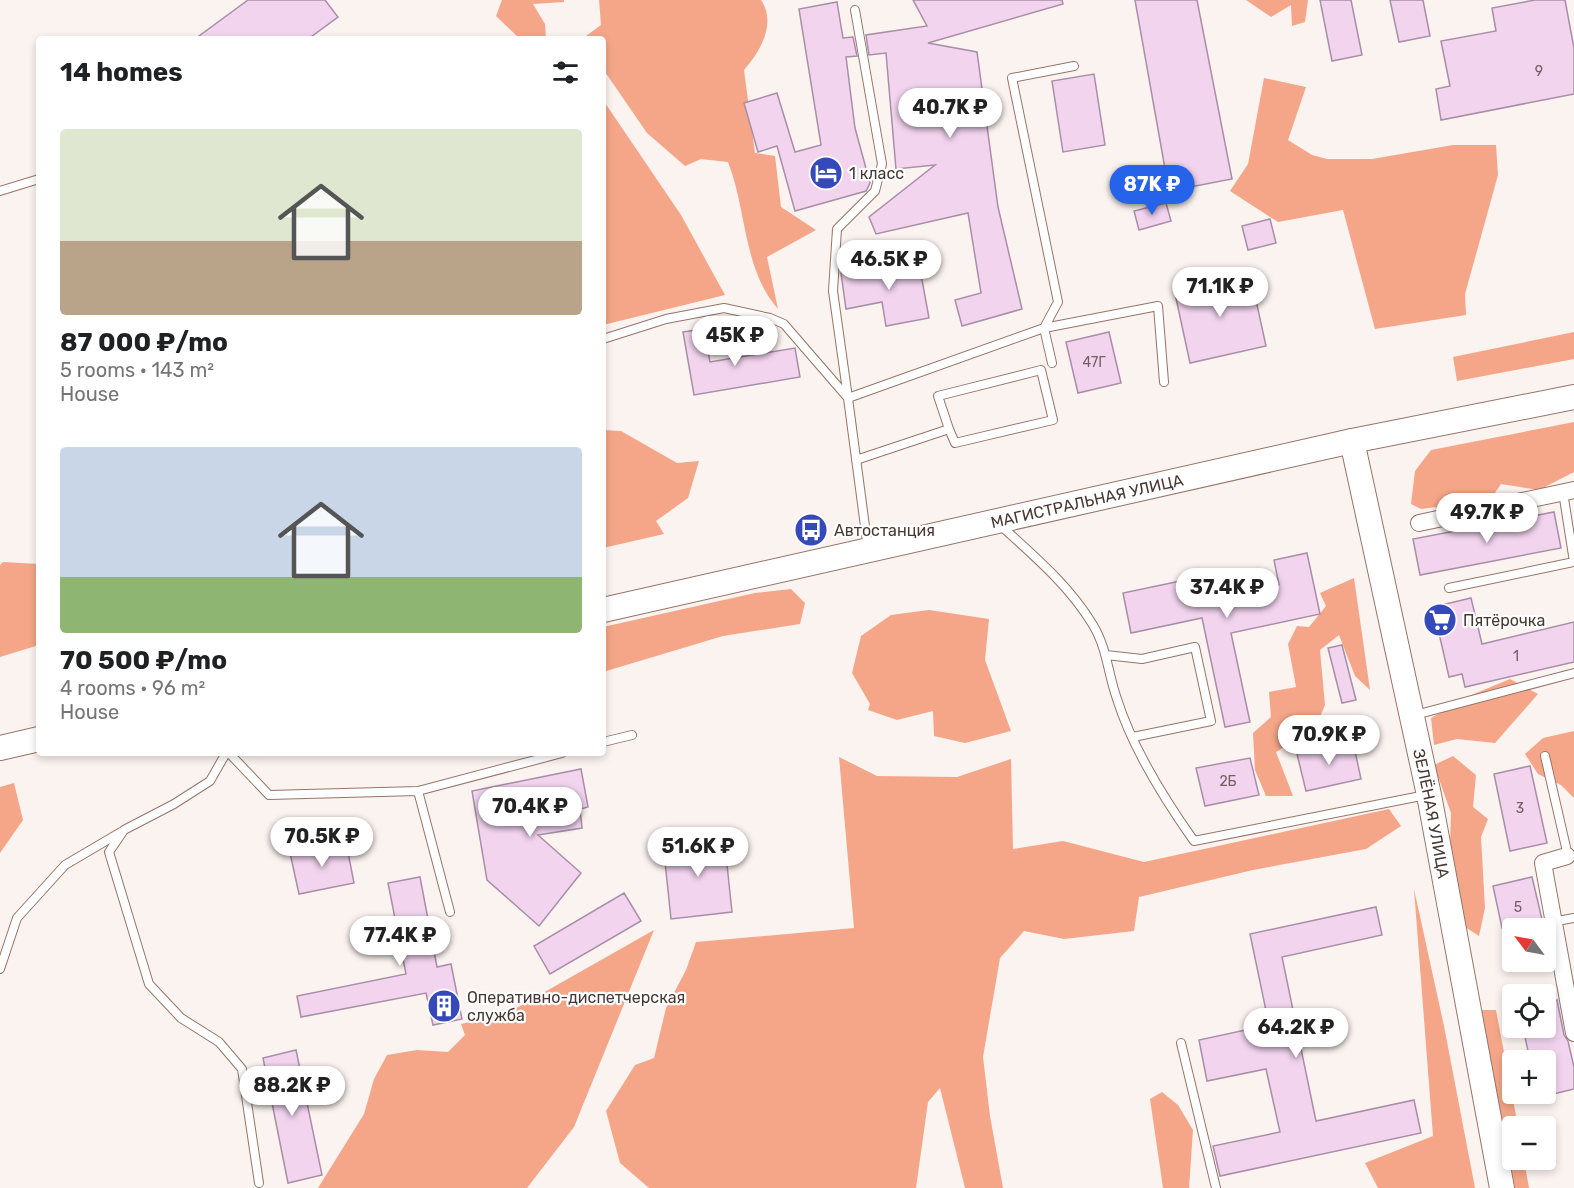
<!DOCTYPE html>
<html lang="en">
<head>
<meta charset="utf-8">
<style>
	:root { --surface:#fff; --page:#f6f6f6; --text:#202124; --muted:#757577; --accent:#2563eb }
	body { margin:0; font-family:Rubik,sans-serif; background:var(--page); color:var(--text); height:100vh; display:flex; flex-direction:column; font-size:22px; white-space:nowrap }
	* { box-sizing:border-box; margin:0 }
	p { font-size:20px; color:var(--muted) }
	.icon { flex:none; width:33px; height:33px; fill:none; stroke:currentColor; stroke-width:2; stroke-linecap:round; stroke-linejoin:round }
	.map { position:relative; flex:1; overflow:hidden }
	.details { position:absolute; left:36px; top:36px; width:570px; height:720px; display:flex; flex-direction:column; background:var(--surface); border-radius:6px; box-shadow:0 3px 9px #0003 }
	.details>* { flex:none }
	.needle { width:39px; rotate:302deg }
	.tools { position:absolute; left:1502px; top:918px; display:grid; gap:12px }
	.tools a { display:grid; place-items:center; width:54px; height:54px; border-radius:6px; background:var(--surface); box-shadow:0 3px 9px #0003; font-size:30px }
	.price { position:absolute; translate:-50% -51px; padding:0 14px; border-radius:21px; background:#fff; color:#222; font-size:20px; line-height:39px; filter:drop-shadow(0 2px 3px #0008) }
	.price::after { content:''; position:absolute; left:50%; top:36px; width:18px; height:14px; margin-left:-9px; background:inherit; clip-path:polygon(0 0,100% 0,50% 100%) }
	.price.active { background:var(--accent); color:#fff }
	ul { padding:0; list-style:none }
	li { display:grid; align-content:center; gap:12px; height:318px; padding:0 24px }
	li span { display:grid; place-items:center; height:186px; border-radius:6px; color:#555 }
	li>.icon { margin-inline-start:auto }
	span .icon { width:108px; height:108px; fill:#fffc; stroke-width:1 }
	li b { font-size:26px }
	h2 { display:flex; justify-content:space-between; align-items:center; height:72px; padding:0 24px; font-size:26px }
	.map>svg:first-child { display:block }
	.forest { fill:#f5a688 }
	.building { fill:#f2d4ef; stroke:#a98ea7; stroke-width:1.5 }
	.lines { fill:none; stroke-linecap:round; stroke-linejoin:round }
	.service-casing { stroke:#977467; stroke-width:10 }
	.minor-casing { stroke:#977467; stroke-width:18 }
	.secondary-casing { stroke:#977467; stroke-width:26 }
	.service { stroke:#fff; stroke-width:8 }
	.minor { stroke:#fff; stroke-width:16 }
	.secondary { stroke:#fff; stroke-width:24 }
	.labels { text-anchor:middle; stroke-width:4.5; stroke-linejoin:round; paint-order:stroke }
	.number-label { font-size:14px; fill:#725f62 }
	.poi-label { font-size:16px; fill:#483833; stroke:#fff; text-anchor:start }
	.street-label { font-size:16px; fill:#483833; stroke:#fff }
</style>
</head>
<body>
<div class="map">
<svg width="1574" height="1188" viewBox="0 0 1574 1188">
	<rect width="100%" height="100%" fill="#fbf3f0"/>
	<!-- forest -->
	<path class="forest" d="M502,0H564V2L533,4L545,24L546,39H520L496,16Z
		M599,0H761C777,23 760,52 744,70L755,153L775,156L781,207L816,230L767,257L778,309C743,270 747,210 728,162L701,159L685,166L647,133L603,69V39H582L601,25Z
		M1246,0H1308L1305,22L1292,26L1291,5L1271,17Z
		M1264,78L1306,87L1288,140L1312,155L1327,159H1372L1453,145H1496L1498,175L1465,294L1466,315L1375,329L1343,210L1278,222L1230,191L1248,164Z
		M603,100L681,215L725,295L603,325Z
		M1574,332V359L1457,381L1453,357Z
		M1574,422V472L1539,490L1501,484L1490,500L1421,509L1411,504L1415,471L1431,450Z
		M603,430L621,431L677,463L699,461L688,498L656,521L664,534L603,548Z
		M3,562L39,564V645L0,657V565Z
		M1354,578L1370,690L1355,676L1339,635L1320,650L1325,705L1316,727L1276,752L1293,796H1266L1255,770L1253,733L1271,717L1269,692L1296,687L1288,644L1297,626L1309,627L1326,606L1320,593Z
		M791,589L805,603L800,624L723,636L603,672V627L755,593Z
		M929,610L989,619L985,660L1011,731L965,743L934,736L933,711L897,720L868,710L870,704L852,673L861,636L891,615Z
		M1510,679L1538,694L1495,743L1457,739L1434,745L1431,718L1469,696Z
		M1574,731V798L1561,785L1538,774L1525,754L1543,738Z
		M1453,756L1476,775L1473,807L1488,819L1481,837L1485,908L1479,936L1465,927L1450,846L1451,813L1434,765Z
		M839,757L877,776L957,777L1011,759L1013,849L1063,841L1144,862L1389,809L1401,826L1366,849L1253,870L1139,897L1134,931L1064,939L1024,931L1000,958L983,1057L990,1116L1003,1188H965L940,1088L928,1102L916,1188H649L620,1163L606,1111L635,1065L654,1058L666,1008L686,970L696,942L854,928Z
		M14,783L23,820L0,853V787Z
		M1414,889L1444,1026L1475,1188H1378L1365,1163L1433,1136Z
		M654,930L574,1127L527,1188H318L364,1114L374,1079L387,1055L417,1050L448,1052L465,1035L461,1024L506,1014Z
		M1481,1010H1496L1518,1126H1512V1160H1524L1529,1188H1515Z
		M1162,1092L1178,1105L1193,1130L1189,1188H1163L1150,1099Z"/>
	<!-- building -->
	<path class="building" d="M248,0H325L338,17L308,39H195Z
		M913,0H1062L1063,4L928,43L977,52L998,207L1022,309L962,326L955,300L981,293L968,213L876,234L869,217L935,165L896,169L886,53L869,55L866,35L927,26Z
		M1135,0H1197L1232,179L1169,191Z
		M1320,0H1351L1362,55L1332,61Z
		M1390,0H1423L1430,36L1399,42Z
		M1535,0H1565L1574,48V94L1441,120L1436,89L1450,86L1441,41L1496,31L1492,8Z
		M837,2L843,38L853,37L857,56L846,57L855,128L870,183L866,191L795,211L777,146L758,152L744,103L777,93L795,152L821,145L799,9Z
		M1094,74L1105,145L1063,152L1052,81Z
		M1166,203L1171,221L1139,230L1134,211Z
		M1270,219L1276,243L1248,250L1242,226Z
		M918,258L929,318L886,326L882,302L846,309L841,273Z
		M1250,273L1266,346L1190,363L1174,289Z
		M704,329L710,362L795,348L800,377L694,395L683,332Z
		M1109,332L1121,383L1078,393L1066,342Z
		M1554,512L1561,548L1420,575L1413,539Z
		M1307,553L1320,614L1231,633L1250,722L1225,727L1202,618L1131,633L1123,593L1214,574L1218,592L1222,591L1224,597L1279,585L1274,560Z
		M1471,598L1482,644L1574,622V662L1465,687L1462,674L1449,677L1433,607Z
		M1342,645L1356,700L1342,703L1328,648Z
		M1353,742L1361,779L1306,791L1297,754Z
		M1250,758L1259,795L1205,806L1196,768Z
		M1530,766L1547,843L1510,851L1494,774Z
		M581,769L588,807L580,809L582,828L538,835L581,873L539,926L487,880L472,791Z
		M724,836L732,912L671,919L663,843Z
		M346,842L354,883L299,894L290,853Z
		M420,877L437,967L451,964L462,1019L433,1025L426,993L301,1017L297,996L406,974L388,883Z
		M1532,877L1544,928H1502L1493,886Z
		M624,893L641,921L550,974L534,946Z
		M1376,907L1382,935L1282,957L1316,1121L1414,1100L1421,1133L1220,1176L1213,1146L1280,1132L1266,1069L1207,1081L1199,1040L1269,1025L1250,934Z
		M1557,1000L1564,1035L1568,1041L1574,1067V1089L1545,1096V1060H1530L1523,1028H1545V1003Z
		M296,1050L322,1175L288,1183L263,1058Z"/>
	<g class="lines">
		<defs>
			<path id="service" d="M855,10L882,164L875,191L837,229L833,291L848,398L1044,328L1058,302L1012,78L1074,66
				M0,191L39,179
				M603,339L666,319L724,308L770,318L784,324L848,398L868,549
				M1052,363L1044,328L1158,306L1164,382
				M856,460L949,429L938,396L1041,370L1053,420L955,443L949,429
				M1563,492L1574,562
				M999,524C1033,555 1069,585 1093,625C1107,648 1108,674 1117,699C1132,747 1165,800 1194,841L1426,795
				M1449,588L1574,562
				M1106,655L1142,659L1195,647L1211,721L1133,737
				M1415,715L1574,673
				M603,742L632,735
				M226,753L210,781L174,804L124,830L109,852L149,984L181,1018L219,1042L242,1069L259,1183
				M229,753L269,795L418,791L450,912
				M1545,756L1568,856
				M418,791L562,753
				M1552,922L1574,918
				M0,969L17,918L65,865L121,832
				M1181,1043L1216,1188"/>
			<path id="minor" d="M1419,523L1574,490
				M1567,856L1543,863L1574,1033"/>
			<g id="secondary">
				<path id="s1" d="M1352,441L1429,795L1502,1188"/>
				<path id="s2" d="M603,610L1352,441L1574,397"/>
				<path d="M0,748L39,739"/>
			</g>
		</defs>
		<!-- service casing -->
		<use href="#service" class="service-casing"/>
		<!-- minor casing -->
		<use href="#minor" class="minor-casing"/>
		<!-- secondary casing -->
		<use href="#secondary" class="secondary-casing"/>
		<!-- service -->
		<use href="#service" class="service"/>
		<!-- minor -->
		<use href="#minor" class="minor"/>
		<!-- secondary -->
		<use href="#secondary" class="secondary"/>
	</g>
	<!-- icons -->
	<defs>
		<symbol id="hotel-disc" viewBox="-11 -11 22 22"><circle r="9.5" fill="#3549bb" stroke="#fff"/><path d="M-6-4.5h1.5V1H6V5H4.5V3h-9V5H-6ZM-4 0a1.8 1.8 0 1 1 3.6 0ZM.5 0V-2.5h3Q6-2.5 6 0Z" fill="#fff"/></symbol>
		<symbol id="bus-disc" viewBox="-11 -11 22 22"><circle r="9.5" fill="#3549bb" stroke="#fff"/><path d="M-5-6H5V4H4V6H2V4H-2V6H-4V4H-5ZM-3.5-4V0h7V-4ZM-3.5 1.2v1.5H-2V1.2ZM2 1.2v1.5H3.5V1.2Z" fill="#fff"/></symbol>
		<symbol id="supermarket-disc" viewBox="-11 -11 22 22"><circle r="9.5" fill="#3549bb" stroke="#fff"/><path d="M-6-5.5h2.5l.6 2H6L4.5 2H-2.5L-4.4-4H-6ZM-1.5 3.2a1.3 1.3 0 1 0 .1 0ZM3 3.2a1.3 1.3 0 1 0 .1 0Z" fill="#fff"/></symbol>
		<symbol id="building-disc" viewBox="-11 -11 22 22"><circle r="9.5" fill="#3549bb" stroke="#fff"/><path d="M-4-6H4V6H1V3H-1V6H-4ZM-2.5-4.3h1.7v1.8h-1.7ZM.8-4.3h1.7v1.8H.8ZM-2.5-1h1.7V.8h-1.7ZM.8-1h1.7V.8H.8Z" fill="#fff"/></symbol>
	</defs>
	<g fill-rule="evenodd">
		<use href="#hotel-disc" x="807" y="154" width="38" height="38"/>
		<use href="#bus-disc" x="792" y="511" width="38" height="38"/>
		<use href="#supermarket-disc" x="1421" y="601" width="38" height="38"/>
		<use href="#building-disc" x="425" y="987" width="38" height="38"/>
	</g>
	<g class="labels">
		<!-- number labels -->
		<g class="number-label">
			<text x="1539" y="76">9</text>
			<text x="1094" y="367">47Г</text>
			<text x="1516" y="661">1</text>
			<text x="1228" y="786">2Б</text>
			<text x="1520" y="813">3</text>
			<text x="1518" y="912">5</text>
		</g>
		<!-- poi labels -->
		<g class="poi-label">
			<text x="849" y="179">1 класс</text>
			<text x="834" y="536">Автостанция</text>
			<text x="1463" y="626">Пятёрочка</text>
			<text x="467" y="1003">Оперативно-диспетчерская<tspan x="467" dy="18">служба</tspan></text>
		</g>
		<!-- street labels -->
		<g class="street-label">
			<text dy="6" stroke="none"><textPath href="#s2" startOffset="496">МАГИСТРАЛЬНАЯ УЛИЦА</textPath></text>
			<text dy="6" stroke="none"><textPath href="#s1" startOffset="381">ЗЕЛЁНАЯ УЛИЦА</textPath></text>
		</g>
	</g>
</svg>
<div class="tools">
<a><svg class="needle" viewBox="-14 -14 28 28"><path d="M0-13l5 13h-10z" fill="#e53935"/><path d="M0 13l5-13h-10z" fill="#757577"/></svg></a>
<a><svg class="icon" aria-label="locate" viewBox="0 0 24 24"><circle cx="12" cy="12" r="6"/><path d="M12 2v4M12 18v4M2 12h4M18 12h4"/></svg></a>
<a>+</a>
<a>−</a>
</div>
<b class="price" style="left:950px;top:139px">40.7K ₽</b>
<b class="price active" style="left:1152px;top:216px">87K ₽</b>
<b class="price" style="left:889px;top:291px">46.5K ₽</b>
<b class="price" style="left:1220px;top:318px">71.1K ₽</b>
<b class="price" style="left:735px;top:367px">45K ₽</b>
<b class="price" style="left:1487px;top:544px">49.7K ₽</b>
<b class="price" style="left:1227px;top:619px">37.4K ₽</b>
<b class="price" style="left:1329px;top:766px">70.9K ₽</b>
<b class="price" style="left:530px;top:838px">70.4K ₽</b>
<b class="price" style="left:322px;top:868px">70.5K ₽</b>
<b class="price" style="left:698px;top:878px">51.6K ₽</b>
<b class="price" style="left:400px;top:967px">77.4K ₽</b>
<b class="price" style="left:1296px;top:1059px">64.2K ₽</b>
<b class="price" style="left:292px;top:1117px">88.2K ₽</b>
<section class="details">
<h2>14 homes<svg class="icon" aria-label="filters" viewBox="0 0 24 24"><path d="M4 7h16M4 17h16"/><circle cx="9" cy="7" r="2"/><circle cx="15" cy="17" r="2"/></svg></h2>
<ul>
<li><span style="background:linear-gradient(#dfe7d0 60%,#b9a48a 0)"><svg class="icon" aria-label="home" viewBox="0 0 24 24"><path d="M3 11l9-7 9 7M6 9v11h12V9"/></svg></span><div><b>87 000 ₽/mo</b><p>5 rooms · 143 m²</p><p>House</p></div></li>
<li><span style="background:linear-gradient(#c9d6e8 70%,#8fb573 0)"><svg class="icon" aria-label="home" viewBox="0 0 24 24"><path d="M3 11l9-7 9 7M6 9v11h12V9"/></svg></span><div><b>70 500 ₽/mo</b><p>4 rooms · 96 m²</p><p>House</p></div></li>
</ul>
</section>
</div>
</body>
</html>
